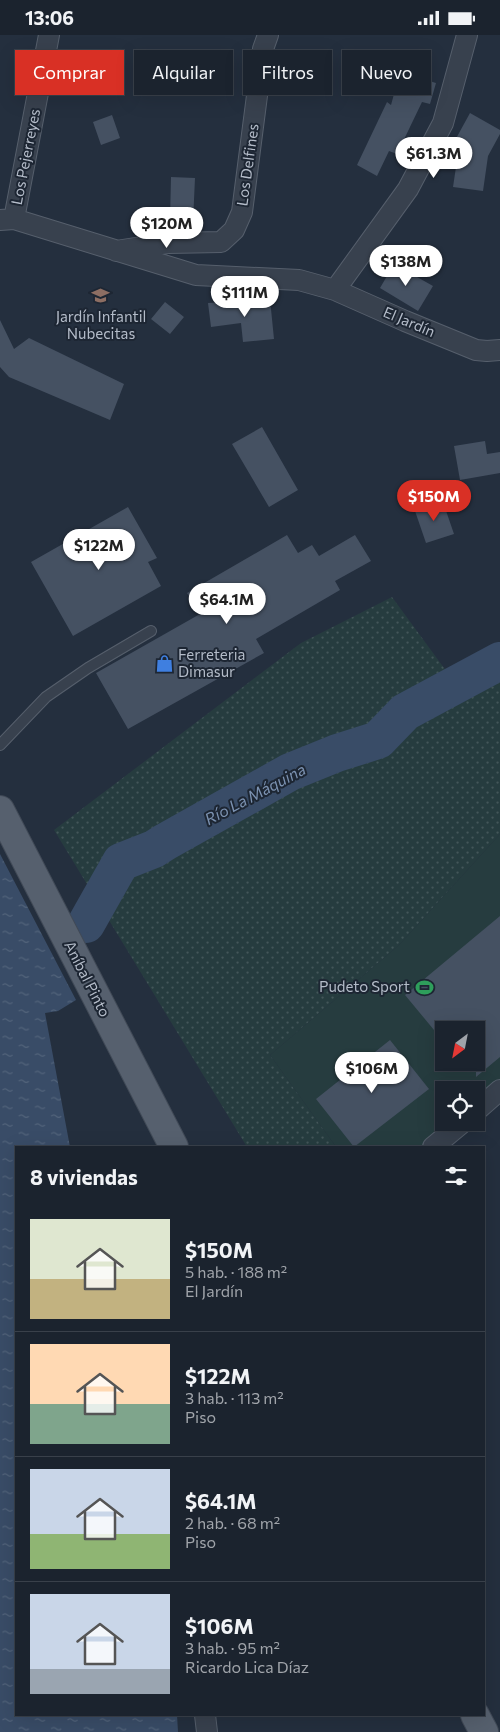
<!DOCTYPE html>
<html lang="es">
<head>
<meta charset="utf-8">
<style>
	:root { --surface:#1b232e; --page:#282f3a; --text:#f1f3f6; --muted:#a0a4aa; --line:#39404a; --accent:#d93025 }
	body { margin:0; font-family:Commissioner,sans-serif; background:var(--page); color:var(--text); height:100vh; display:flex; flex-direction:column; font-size:19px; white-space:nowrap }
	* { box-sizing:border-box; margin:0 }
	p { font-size:16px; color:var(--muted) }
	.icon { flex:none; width:28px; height:28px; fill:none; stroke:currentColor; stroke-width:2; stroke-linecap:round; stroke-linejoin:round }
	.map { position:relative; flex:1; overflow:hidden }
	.details { position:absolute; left:15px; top:1111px; width:470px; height:570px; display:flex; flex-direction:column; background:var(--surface); border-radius:0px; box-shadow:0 5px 20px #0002,0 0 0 1px var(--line) }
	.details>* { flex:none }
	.guide { position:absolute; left:15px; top:15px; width:470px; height:45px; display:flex; gap:10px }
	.needle { width:32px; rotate:212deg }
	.tools { position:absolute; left:435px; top:986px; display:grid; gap:10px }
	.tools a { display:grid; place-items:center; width:50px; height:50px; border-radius:0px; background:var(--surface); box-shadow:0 5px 20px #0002,0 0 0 1px var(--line); font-size:25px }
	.price { position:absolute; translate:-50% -42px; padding:0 11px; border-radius:18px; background:#fff; color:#222; font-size:16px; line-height:32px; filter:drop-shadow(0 1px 2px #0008) }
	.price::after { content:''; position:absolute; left:50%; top:30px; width:15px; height:11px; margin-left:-8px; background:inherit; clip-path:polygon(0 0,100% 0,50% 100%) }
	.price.on { background:var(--accent); color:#fff }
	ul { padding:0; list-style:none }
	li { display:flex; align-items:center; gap:15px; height:125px; padding:0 15px }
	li+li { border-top:1px solid var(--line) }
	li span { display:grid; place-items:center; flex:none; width:140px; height:100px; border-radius:0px; color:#555 }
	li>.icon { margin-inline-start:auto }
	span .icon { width:60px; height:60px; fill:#fffc; stroke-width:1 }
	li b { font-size:21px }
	h2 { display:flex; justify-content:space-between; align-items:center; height:60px; padding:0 15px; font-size:21px }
	.chip { padding:0 18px; border-radius:0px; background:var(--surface); box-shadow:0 5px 20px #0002,0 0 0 1px var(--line); font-size:18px; line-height:45px }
	.chip.on { background:var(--accent); color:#fff }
	.status { display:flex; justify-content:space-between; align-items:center; height:35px; padding:0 25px; background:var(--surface); direction:ltr }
	.status svg { height:14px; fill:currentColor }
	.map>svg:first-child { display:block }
	.grass { fill:url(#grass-dots) }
	.garden { fill:#263c3f; fill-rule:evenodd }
	.water { fill:url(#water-ripples) }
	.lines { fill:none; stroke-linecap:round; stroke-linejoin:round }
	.river { stroke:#394c67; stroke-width:38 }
	.building { fill:#455162 }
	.service-casing { stroke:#565f6c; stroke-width:12 }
	.minor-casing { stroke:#565f6c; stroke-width:22 }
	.primary-casing { stroke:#414a57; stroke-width:30 }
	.service { stroke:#38414e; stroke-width:10 }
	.minor { stroke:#38414e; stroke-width:20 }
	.primary { stroke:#56606e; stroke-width:28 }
	.labels { text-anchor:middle; stroke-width:4; stroke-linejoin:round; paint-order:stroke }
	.street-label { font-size:15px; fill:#b4bcc9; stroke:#1d2633 }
	.poi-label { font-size:15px; fill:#b4bcc9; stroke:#1d2633 }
	.water-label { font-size:16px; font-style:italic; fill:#7c92b1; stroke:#1d2633 }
</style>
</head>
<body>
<div class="status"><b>13:06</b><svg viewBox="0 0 49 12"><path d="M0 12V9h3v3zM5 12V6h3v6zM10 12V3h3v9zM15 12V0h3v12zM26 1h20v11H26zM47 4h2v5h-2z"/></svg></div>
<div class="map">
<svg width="500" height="1697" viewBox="0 0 500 1697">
	<defs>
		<pattern id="grass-dots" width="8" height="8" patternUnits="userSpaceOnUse" patternTransform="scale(1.25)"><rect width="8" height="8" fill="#263c3f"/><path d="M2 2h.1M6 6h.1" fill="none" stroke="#435659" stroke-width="1.8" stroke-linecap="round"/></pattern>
		<pattern id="water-ripples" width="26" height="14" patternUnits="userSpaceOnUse" patternTransform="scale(1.25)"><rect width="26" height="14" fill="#394c67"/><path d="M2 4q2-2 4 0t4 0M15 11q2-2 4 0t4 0" fill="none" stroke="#53647b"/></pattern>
	</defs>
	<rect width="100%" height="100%" fill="#242f3e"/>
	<!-- grass -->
	<path class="grass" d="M392,562L447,637L500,608V799L399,910L270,1020L336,1112H247L54,795L301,608Z"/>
	<!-- garden -->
	<path class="garden" d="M500,799V1061L476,1080V1055H444V1088H467L437,1112H336L270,1020L399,910ZM444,995H476V1028H444Z"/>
	<!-- water -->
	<path class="water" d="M0,819L76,965L58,976L45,978L70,1112H16V1680H177L178,1697H0Z"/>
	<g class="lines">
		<!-- river -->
		<path class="river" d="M86,889L121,827L154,814L165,807L290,737L337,718L378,705L405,677L500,626"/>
	</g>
	<!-- building -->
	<path class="building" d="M400,37L436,48L430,69L422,67L397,119L389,116L377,141L357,130L387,67L391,70Z
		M470,78L500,95V99L488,121L483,156L453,152L459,112L453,109Z
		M112,80L120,103L101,110L93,87Z
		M171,142L195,143L193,187L170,186Z
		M394,229L433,251L418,276L380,253Z
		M270,264L274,304L243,307L241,288L211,292L208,268Z
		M165,267L184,282L170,299L151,284Z
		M0,285L14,314L29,303L124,349L110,385L9,342L0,332Z
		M262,392L298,455L269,472L232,409Z
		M485,406L487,419L500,417V438L460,445L454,411Z
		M443,467L454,499L426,508L415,476Z
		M128,472L157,523L148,527L161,551L73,601L31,527Z
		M287,500L298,518L312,510L319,521L355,500L371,526L335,546L340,555L256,604L264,618L128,694L96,638L200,579L187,558Z
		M500,881V1022L476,1042V995H434L405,960Z
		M390,1005L429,1054L354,1112L316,1064Z"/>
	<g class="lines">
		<defs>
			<path id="service" d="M0,710L46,662L88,633L151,596"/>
			<path id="minor" d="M14,184L49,0
				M0,185L14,184L196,240L299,245L335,255L405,286L476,315L487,316L500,315
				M116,216L168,208L221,207L234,195L242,177L263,14L268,0
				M335,255L408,154L443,88L467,0
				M476,1076L500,1055
				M433,1112L462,1088
				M205,1680L207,1697"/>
			<path id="primary" d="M0,775L174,1112
				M475,1680L484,1697"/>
		</defs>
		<!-- service casing -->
		<use href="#service" class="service-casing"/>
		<!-- minor casing -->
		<use href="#minor" class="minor-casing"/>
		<!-- primary casing -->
		<use href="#primary" class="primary-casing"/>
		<!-- service -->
		<use href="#service" class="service"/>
		<!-- minor -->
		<use href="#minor" class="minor"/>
		<!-- primary -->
		<use href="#primary" class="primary"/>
	</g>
	<!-- icons -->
	<defs>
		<symbol id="school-bare" viewBox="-9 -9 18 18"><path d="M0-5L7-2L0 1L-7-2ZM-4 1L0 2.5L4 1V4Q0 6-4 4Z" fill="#8d6e63" stroke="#1d2633" stroke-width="2.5" paint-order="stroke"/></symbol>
		<symbol id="shop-bare" viewBox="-9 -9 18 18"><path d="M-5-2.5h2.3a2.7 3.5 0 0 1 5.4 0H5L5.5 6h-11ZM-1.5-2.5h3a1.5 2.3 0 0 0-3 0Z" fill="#3f7fe0" stroke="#1d2633" stroke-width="2.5" paint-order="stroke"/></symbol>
		<symbol id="stadium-bare" viewBox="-9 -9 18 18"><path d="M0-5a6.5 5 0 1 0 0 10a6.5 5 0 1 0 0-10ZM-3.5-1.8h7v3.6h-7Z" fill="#2e9e5b" stroke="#1d2633" stroke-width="2.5" paint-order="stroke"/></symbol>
	</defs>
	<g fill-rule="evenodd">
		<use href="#school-bare" x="88" y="248" width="25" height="25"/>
		<use href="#shop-bare" x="152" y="616" width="25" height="25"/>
		<use href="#stadium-bare" x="412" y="940" width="25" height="25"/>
	</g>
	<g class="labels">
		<!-- street labels -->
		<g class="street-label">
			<text transform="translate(26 122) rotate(-79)" y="5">Los Pejerreyes</text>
			<text transform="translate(248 130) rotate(-82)" y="5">Los Delfines</text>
			<text transform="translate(409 287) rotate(23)" y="5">El Jardín</text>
			<text transform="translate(87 944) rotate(63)" y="5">Aníbal Pinto</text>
		</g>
		<!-- poi labels -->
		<g class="poi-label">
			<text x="101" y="287">Jardín Infantil<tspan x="101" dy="17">Nubecitas</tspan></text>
			<text x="178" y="625" text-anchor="start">Ferreteria<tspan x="178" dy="17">Dimasur</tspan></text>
			<text x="410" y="957" text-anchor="end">Pudeto Sport</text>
		</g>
		<!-- water labels -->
		<g class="water-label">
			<text transform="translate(255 759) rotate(-28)" y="6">Río La Máquina</text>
		</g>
	</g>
</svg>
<div class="tools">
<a><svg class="needle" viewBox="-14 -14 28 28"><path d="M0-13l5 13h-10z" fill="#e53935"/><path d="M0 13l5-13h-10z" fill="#a0a4aa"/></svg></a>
<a><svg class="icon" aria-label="locate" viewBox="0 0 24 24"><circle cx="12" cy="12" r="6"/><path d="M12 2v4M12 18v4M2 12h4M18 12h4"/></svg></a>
</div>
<b class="price" style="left:434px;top:144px">$61.3M</b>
<b class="price" style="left:167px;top:214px">$120M</b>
<b class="price" style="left:406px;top:252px">$138M</b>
<b class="price" style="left:245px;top:283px">$111M</b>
<b class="price on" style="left:434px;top:487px">$150M</b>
<b class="price" style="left:99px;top:536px">$122M</b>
<b class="price" style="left:227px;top:590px">$64.1M</b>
<b class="price" style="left:372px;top:1059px">$106M</b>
<div class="guide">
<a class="chip on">Comprar</a>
<a class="chip">Alquilar</a>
<a class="chip">Filtros</a>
<a class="chip">Nuevo</a>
</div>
<section class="details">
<h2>8 viviendas<svg class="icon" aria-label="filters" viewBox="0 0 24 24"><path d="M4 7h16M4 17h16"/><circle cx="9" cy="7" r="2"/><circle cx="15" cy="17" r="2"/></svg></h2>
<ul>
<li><span style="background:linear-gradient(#dfe7d0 60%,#c2b280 0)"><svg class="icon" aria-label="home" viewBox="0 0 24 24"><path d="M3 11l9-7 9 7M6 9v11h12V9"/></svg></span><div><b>$150M</b><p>5 hab. · 188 m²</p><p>El Jardín</p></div></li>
<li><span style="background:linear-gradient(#ffd9b3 60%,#7fa58c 0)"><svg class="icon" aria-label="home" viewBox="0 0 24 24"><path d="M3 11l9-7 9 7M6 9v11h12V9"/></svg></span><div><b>$122M</b><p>3 hab. · 113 m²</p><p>Piso</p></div></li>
<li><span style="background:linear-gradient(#c9d6e8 65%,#8fb573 0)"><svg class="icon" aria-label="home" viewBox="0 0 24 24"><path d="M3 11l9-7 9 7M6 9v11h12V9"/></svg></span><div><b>$64.1M</b><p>2 hab. · 68 m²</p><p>Piso</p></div></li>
<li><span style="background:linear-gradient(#c9d6e8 75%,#9aa5b1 0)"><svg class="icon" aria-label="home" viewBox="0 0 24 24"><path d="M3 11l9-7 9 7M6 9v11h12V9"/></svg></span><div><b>$106M</b><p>3 hab. · 95 m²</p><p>Ricardo Lica Díaz</p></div></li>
</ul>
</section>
</div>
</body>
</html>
